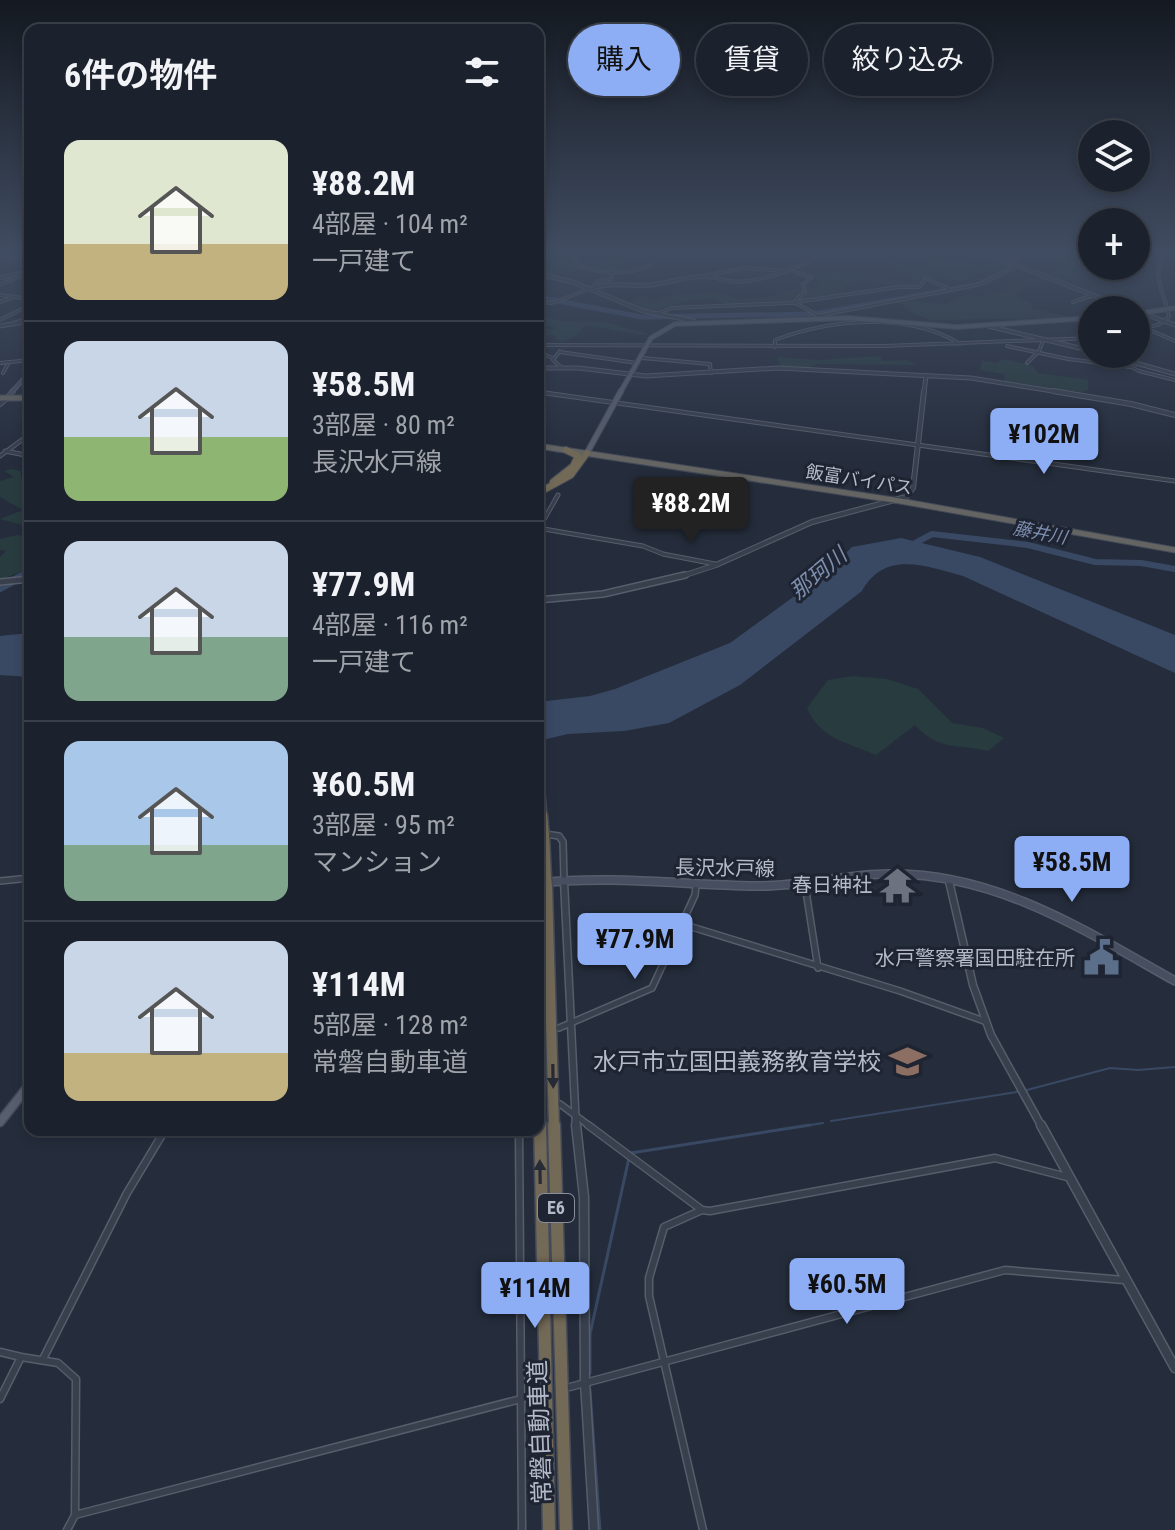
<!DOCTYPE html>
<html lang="ja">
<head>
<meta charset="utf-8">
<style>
	:root { --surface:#1c222d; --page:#292f39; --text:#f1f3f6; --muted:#a0a4aa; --line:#3a3f49; --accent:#8daef4 }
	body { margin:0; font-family:"Roboto Condensed","Noto Sans JP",sans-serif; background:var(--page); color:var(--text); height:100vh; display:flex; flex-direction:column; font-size:30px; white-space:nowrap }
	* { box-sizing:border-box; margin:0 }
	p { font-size:26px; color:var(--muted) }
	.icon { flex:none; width:44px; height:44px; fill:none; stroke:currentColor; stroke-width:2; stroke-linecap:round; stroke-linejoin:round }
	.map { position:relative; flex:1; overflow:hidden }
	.details { position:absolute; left:24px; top:24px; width:520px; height:1112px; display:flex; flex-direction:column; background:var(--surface); border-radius:16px; box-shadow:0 4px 12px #0003,0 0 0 2px var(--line) }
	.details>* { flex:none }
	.hud { position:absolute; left:568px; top:24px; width:486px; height:72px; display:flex; gap:16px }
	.fabs { position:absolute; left:1078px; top:120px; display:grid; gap:16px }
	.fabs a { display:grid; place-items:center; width:72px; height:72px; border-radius:50%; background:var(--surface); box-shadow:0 4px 12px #0003,0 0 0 2px var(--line); font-size:40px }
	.price { position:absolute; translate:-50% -68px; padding:0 18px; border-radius:8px; background:var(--accent); color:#111; font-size:26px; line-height:52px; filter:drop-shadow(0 2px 4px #0008) }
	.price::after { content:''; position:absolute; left:50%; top:48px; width:24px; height:18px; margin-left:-12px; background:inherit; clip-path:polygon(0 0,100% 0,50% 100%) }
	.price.on { background:#222; color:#fff }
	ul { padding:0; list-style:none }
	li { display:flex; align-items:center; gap:24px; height:200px; padding:0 40px }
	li+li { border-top:2px solid var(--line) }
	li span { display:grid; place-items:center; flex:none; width:224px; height:160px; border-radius:16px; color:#555 }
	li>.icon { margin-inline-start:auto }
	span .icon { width:96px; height:96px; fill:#fffc; stroke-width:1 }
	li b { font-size:34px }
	h2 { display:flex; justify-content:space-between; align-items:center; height:96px; padding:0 40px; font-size:34px }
	.pill { padding:0 28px; border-radius:36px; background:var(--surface); box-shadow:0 4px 12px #0003,0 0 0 2px var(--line); font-size:28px; line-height:72px }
	.pill.on { background:var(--accent); color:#111 }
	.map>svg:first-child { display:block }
	.green { fill:#283b3f }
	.water { fill:#394863 }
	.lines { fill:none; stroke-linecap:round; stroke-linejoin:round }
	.stream-far1 { stroke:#394863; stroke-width:2 }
	.stream { stroke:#394863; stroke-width:3 }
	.river-far2 { stroke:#394863; stroke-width:5 }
	.river-far1 { stroke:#394863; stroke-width:6 }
	.river { stroke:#394863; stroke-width:8 }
	.minor-far3-casing { stroke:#565d6b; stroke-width:4 }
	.minor-far2-casing { stroke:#565d6b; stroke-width:5 }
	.minor-far1-casing { stroke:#565d6b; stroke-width:8 }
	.minor-casing { stroke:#565d6b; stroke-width:9 }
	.tertiary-far4-casing { stroke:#565d6b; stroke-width:5 }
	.tertiary-far3-casing { stroke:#565d6b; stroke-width:6 }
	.tertiary-far2-casing { stroke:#565d6b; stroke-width:8 }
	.tertiary-far1-casing { stroke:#565d6b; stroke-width:9 }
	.tertiary-casing { stroke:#565d6b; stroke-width:11 }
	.secondary-far2-casing { stroke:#565d6b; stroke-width:5 }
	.secondary-far1-casing { stroke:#565d6b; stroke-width:6 }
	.secondary-casing { stroke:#565d6b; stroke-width:10 }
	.primary-far2-casing { stroke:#414856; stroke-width:6 }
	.primary-far1-casing { stroke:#414856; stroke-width:7 }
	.primary-casing { stroke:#414856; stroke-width:11 }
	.trunk-casing { stroke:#444a58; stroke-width:7 }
	.motorway-far2-casing { stroke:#444a58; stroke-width:8 }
	.motorway-far1-casing { stroke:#444a58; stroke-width:13 }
	.motorway-casing { stroke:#444a58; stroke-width:15 }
	.minor-far3 { stroke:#383f4d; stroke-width:2 }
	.minor-far2 { stroke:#383f4d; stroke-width:3 }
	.minor-far1 { stroke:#383f4d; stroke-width:5 }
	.minor { stroke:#383f4d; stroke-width:6 }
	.tertiary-far4 { stroke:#383f4d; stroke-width:3 }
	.tertiary-far3 { stroke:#383f4d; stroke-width:4 }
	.tertiary-far2 { stroke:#383f4d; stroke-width:5 }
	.tertiary-far1 { stroke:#383f4d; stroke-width:6 }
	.tertiary { stroke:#383f4d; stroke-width:8 }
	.secondary-far2 { stroke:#474e5f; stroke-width:3 }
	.secondary-far1 { stroke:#474e5f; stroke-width:4 }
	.secondary { stroke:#474e5f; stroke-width:7 }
	.primary-far2 { stroke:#575e6d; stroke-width:4 }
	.primary-far1 { stroke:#575e6d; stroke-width:5 }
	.primary { stroke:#575e6d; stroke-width:8 }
	.trunk { stroke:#646462; stroke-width:5 }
	.motorway-far2 { stroke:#726956; stroke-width:6 }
	.motorway-far1 { stroke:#726956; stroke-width:10 }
	.motorway { stroke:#726956; stroke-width:12 }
	.tertiary-bridge-casing { stroke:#565d6b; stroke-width:5; stroke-linecap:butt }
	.motorway-bridge-far1-casing { stroke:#444a58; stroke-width:10; stroke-linecap:butt }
	.motorway-bridge-casing { stroke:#444a58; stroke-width:13; stroke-linecap:butt }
	.tertiary-bridge { stroke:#383f4d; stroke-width:3 }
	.motorway-bridge-far1 { stroke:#726956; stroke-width:7 }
	.motorway-bridge { stroke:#726956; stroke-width:10 }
	.oneway { fill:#262b36 }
	.labels { text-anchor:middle; stroke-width:6; stroke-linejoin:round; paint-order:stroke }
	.far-street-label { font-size:18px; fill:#b4bac8; stroke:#1e2432 }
	.far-water-label { font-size:18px; font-style:italic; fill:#7d8eae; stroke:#1e2432 }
	.shield { fill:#1e2432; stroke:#878d9b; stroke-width:2 }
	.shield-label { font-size:18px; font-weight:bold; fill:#b4bac8 }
	.street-label { font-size:20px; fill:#b4bac8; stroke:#1e2432 }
	.poi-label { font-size:20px; fill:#b4bac8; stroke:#1e2432; text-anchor:end }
	.water-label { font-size:22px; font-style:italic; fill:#7d8eae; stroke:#1e2432 }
	.near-poi-label { font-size:24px; fill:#b4bac8; stroke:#1e2432; text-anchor:end }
	.near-street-label { font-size:24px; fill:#b4bac8; stroke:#1e2432 }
</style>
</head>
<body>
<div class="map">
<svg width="1175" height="1530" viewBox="0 0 1175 1530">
	<rect width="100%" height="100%" fill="#252d3c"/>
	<!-- green -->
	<path class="green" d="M562,251L580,259L582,263L609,259V251H621L620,258L627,263L619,270L572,271L563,268L554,274L538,273V265L554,263L540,253Z
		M938,251L929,254L982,265L991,263L992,256L973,251L1022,252L1006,260L1008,267L1004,269L969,275L974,282L968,283L927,277L922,278L920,284C894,288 868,278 843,285L844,290L839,296L731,306L709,298L684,302L652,312L623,304L644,295L652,302L665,296L719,292L738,299L784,295V291L815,288L822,281L815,277L834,272L909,282L912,278C906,272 887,263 878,258C898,256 910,276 930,260L915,252Z
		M1057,251H1092V266H1136V261L1152,265L1153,271L1124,267L1111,273L1097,270L1091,275L1077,274L1076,279L1028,285L1015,296L1034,305L1030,308L1073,318L932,320C919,316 905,312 898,299L945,304L966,295L985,296L1005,290L1010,283L1049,276L1043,271L1055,272L1060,262L1054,255Z
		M538,315L566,322H606L650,334C634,337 604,326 584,326L575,337L561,342L553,335L538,338V331L557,328L538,324Z
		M880,356L883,361L907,360L916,365L817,364L805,371L782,367L776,357L818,360Z
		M1002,359L1031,365L1038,373L1088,380V390L1081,392L1004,381L1005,374L980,370L982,361L997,363Z
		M11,469L21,471V478L30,480V527L0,519L23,510L0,497V481L14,477L4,471Z
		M17,535L30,536V568L0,580V557L6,551L0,550V539Z
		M853,676L887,679L918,689L952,723L983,728L1004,738L988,751C957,743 940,752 915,725L876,755C847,742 821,740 807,708L828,680Z"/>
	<!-- water -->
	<path class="water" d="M901,538L980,557L1175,635V673L963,576C925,566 885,550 862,591L740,685L669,723L624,731L568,734L538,741V702L590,696L615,689L730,643L826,573L852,547Z
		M30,633V677L0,675V636Z"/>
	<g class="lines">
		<!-- stream-far1 -->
		<path class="stream-far1" d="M1027,1090L1110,1068L1138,1070L1175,1067
			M831,1121L1017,1092
			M798,1127L823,1123"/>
		<!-- stream -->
		<path class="stream" d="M631,1153L810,1125
			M590,1373V1334L629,1158
			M590,1390L600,1530"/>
		<!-- river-far2 -->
		<path class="river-far2" d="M538,297L641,317L814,314L975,285L1010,269L1009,262L1026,251"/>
		<!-- river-far1 -->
		<path class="river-far1" d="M908,547L932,534L1028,545L1095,562L1141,563L1175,569
			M20,577L30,572"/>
		<!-- river -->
		<path class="river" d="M0,588L24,575"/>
		<defs>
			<path id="minor-far3" d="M564,251L577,258L576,264C595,274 629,276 649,265C654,262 658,256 663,251
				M0,254L12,251
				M0,257L30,260
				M577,258L590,251
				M795,272L812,277
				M704,276L744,268L784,271
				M714,277C744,291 800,269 825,251
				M0,285L26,273
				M593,287L598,281L612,279L611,270
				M0,295L30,299
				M796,300L805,292L803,284L812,277
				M0,302L11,298
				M538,302L552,303L589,289
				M794,302L819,316
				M1073,302L1094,295
				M1101,309L1113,304
				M656,314L672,308L790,303L898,287H919L926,278L951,290
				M817,316L981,284L1013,269L1012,262
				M0,320L30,305
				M13,323L30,318
				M1136,324L1175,341
				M1136,329L1158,325L1169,317C1165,292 1148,272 1168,251
				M1136,336L1143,341L1136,348
				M538,345L884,346L1092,338
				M1007,346L1068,359L1131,367
				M775,347V340C830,319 909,312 960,344
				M560,351L553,360L562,368
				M538,352L553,358
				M560,352L637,363
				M1115,356L1129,358L1131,354
				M1113,357L1139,371L1175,380
				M642,358L710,364L711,373
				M0,363L30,360
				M1027,363L1039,351L1043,341
				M3,373L9,362
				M538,392L548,393"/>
			<path id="minor-far2" d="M538,392L1175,481
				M5,451L30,456
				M0,456L30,434
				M538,528L643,546L663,554L715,564
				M539,528L558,495"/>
			<path id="minor-far1" d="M538,833L559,836L563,842L564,880
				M0,881L30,878
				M805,885L818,968
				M682,924L900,991L984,1021
				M559,1028L652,988L695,895L696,885
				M560,1104L591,1127"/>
			<path id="minor" d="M588,1125L702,1210L710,1211L995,1158L1067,1177
				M519,1130L522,1530
				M702,1210L664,1227L649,1278V1296L703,1530
				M0,1352L21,1357L0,1399
				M21,1357L58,1363L76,1379L75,1515L67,1530
				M43,1359L127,1193L165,1130
				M570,1387L1005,1270L1124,1280
				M75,1515L536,1395"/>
			<path id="tertiary-far4" d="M968,251L1007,262
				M1013,264L1131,310
				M538,274L573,282L643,311L694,321
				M0,278L30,271
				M590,289C610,281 628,287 649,285C671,283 691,274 714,277
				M1136,311L1175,325
				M0,326L30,321
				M988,326L1092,351
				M1104,354L1175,374
				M538,368H579L646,376L778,368L971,378L1065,393
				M924,393L926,376"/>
			<path id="tertiary-far3" d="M1053,391L1131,404L1175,415
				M0,404L7,398
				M679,577L716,565L812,522L906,497L913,488L924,391"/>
			<path id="tertiary-far2" d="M0,582L30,579
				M538,600L603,594L685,575"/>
			<path id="tertiary-far1" d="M564,881L576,1127
				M949,881L973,985L991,1035L1042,1127"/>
			<path id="tertiary" d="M576,1125L584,1197L585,1382L594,1530
				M1041,1125L1175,1368"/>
			<path id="secondary-far2" d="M11,393L30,372"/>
			<path id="secondary-far1" d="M7,398L13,391"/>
			<path id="secondary" d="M538,883C611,875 683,885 756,886C801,887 844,874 889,874C995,872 1086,931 1175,981"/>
			<path id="primary-far2" d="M1136,314L1175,308
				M620,393L651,338L675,324L848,318L957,327L1092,318"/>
			<path id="primary-far1" d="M587,453L621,391"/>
			<path id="primary" d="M0,1122L30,1084"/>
			<path id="trunk" d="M0,398H30
				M538,446L900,501L1175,550"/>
			<path id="motorway-far2" d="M566,450L578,456L574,464
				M553,482L577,463
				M538,493L571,475L587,453"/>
			<path id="motorway-far1" d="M544,835L546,877
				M547,886L554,1127
				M538,1010L540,1127"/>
			<path id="motorway" d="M540,1125L549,1530
				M554,1125L566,1530"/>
		</defs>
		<!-- minor-far3 casing -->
		<use href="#minor-far3" class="minor-far3-casing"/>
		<!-- minor-far2 casing -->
		<use href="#minor-far2" class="minor-far2-casing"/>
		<!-- minor-far1 casing -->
		<use href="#minor-far1" class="minor-far1-casing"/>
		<!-- minor casing -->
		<use href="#minor" class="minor-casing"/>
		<!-- tertiary-far4 casing -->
		<use href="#tertiary-far4" class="tertiary-far4-casing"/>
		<!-- tertiary-far3 casing -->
		<use href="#tertiary-far3" class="tertiary-far3-casing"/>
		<!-- tertiary-far2 casing -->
		<use href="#tertiary-far2" class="tertiary-far2-casing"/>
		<!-- tertiary-far1 casing -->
		<use href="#tertiary-far1" class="tertiary-far1-casing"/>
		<!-- tertiary casing -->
		<use href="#tertiary" class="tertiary-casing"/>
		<!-- secondary-far2 casing -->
		<use href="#secondary-far2" class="secondary-far2-casing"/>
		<!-- secondary-far1 casing -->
		<use href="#secondary-far1" class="secondary-far1-casing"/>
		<!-- secondary casing -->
		<use href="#secondary" class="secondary-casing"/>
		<!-- primary-far2 casing -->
		<use href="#primary-far2" class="primary-far2-casing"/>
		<!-- primary-far1 casing -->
		<use href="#primary-far1" class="primary-far1-casing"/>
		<!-- primary casing -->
		<use href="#primary" class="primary-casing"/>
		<!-- trunk casing -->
		<use href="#trunk" class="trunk-casing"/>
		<!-- motorway-far2 casing -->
		<use href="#motorway-far2" class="motorway-far2-casing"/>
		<!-- motorway-far1 casing -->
		<use href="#motorway-far1" class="motorway-far1-casing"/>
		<!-- motorway casing -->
		<use href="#motorway" class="motorway-casing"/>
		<!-- minor-far3 -->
		<use href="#minor-far3" class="minor-far3"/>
		<!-- minor-far2 -->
		<use href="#minor-far2" class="minor-far2"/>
		<!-- minor-far1 -->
		<use href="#minor-far1" class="minor-far1"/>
		<!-- minor -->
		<use href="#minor" class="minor"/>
		<!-- tertiary-far4 -->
		<use href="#tertiary-far4" class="tertiary-far4"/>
		<!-- tertiary-far3 -->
		<use href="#tertiary-far3" class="tertiary-far3"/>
		<!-- tertiary-far2 -->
		<use href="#tertiary-far2" class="tertiary-far2"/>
		<!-- tertiary-far1 -->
		<use href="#tertiary-far1" class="tertiary-far1"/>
		<!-- tertiary -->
		<use href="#tertiary" class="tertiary"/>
		<!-- secondary-far2 -->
		<use href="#secondary-far2" class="secondary-far2"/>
		<!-- secondary-far1 -->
		<use href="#secondary-far1" class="secondary-far1"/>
		<!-- secondary -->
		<use href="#secondary" class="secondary"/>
		<!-- primary-far2 -->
		<use href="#primary-far2" class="primary-far2"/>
		<!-- primary-far1 -->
		<use href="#primary-far1" class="primary-far1"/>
		<!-- primary -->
		<use href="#primary" class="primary"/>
		<!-- trunk -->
		<use href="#trunk" class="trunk"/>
		<!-- motorway-far2 -->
		<use href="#motorway-far2" class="motorway-far2"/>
		<!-- motorway-far1 -->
		<use href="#motorway-far1" class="motorway-far1"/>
		<!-- motorway -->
		<use href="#motorway" class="motorway"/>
		<defs>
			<path id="tertiary-bridge" d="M1007,262L1013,264"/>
			<path id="motorway-bridge-far1" d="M538,758L543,816"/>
			<path id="motorway-bridge" d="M542,814L544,835
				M546,877L547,886"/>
		</defs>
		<!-- tertiary-bridge casing -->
		<use href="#tertiary-bridge" class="tertiary-bridge-casing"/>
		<!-- motorway-bridge-far1 casing -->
		<use href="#motorway-bridge-far1" class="motorway-bridge-far1-casing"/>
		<!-- motorway-bridge casing -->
		<use href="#motorway-bridge" class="motorway-bridge-casing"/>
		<!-- tertiary-bridge -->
		<use href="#tertiary-bridge" class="tertiary-bridge"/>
		<!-- motorway-bridge-far1 -->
		<use href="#motorway-bridge-far1" class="motorway-bridge-far1"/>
		<!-- motorway-bridge -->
		<use href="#motorway-bridge" class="motorway-bridge"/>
	</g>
	<!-- one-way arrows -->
	<defs><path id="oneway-solid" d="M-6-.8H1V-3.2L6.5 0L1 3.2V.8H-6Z" transform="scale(2)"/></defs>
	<g class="oneway">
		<use href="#oneway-solid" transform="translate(553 1076) rotate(89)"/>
		<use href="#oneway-solid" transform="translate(540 1172) rotate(-91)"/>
	</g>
	<!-- sky -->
	<linearGradient id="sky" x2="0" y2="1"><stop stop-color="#141921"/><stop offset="0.54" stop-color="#404c61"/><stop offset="1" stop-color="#404c61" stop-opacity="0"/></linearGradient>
	<rect width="1175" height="465" fill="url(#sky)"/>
	<!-- icons -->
	<defs>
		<symbol id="temple-bare" viewBox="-9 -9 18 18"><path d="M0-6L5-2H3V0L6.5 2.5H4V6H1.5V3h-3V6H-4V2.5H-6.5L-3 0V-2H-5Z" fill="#6b7280" stroke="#1e2432" stroke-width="2.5" paint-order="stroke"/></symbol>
		<symbol id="civic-bare" viewBox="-9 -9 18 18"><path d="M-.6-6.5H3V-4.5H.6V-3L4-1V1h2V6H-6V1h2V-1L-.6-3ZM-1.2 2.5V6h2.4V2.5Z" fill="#5c6f8a" stroke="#1e2432" stroke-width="2.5" paint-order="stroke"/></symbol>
		<symbol id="school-bare" viewBox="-9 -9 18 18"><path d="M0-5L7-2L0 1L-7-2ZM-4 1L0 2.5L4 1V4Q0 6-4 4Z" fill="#8d6e63" stroke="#1e2432" stroke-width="2.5" paint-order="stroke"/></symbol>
	</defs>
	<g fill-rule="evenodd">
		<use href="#temple-bare" x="872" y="860" width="51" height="51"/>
		<use href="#civic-bare" x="1076" y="932" width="51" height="51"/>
		<use href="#school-bare" x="882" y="1036" width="51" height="51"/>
	</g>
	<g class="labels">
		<!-- far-street labels -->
		<g class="far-street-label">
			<text transform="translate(859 480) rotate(9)" y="6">飯富バイパス</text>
		</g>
		<!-- far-water labels -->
		<g class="far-water-label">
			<text transform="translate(1040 533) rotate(11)" y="6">藤井川</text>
		</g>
		<!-- shield labels -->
		<rect class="shield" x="538" y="1194" width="36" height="28" rx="6"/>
		<g class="shield-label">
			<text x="556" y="1214">E6</text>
		</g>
		<!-- street labels -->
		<g class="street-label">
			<text transform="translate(725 868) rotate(1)" y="7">長沢水戸線</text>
		</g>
		<!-- poi labels -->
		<g class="poi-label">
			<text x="872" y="892">春日神社</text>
			<text x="1075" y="965">水戸警察署国田駐在所</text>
		</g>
		<!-- water labels -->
		<g class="water-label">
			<text transform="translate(818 573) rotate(-40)" y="8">那珂川</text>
		</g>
		<!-- near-poi labels -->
		<g class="near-poi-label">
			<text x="881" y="1070">水戸市立国田義務教育学校</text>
		</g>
		<!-- near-street labels -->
		<g class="near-street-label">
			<text transform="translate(540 1432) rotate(-92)" y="8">常磐自動車道</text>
		</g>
	</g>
</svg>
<div class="fabs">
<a><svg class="icon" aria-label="layers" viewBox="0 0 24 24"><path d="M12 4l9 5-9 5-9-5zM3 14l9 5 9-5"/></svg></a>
<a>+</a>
<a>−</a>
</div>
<b class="price" style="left:1044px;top:476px">¥102M</b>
<b class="price on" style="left:691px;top:545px">¥88.2M</b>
<b class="price" style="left:1072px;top:904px">¥58.5M</b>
<b class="price" style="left:635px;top:981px">¥77.9M</b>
<b class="price" style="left:847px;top:1326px">¥60.5M</b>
<b class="price" style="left:535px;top:1330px">¥114M</b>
<div class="hud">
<a class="pill on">購入</a>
<a class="pill">賃貸</a>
<a class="pill">絞り込み</a>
</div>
<section class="details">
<h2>6件の物件<svg class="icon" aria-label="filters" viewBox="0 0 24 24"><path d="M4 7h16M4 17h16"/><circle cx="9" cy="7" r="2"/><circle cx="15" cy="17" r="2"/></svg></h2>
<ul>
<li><span style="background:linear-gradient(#dfe7d0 65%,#c2b280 0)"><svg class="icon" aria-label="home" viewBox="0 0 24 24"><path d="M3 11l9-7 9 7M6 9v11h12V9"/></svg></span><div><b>¥88.2M</b><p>4部屋 · 104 m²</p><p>一戸建て</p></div></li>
<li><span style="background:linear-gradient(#c9d6e8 60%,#8fb573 0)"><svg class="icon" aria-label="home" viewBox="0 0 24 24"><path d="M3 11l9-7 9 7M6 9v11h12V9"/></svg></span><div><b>¥58.5M</b><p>3部屋 · 80 m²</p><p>長沢水戸線</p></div></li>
<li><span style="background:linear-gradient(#c9d6e8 60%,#7fa58c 0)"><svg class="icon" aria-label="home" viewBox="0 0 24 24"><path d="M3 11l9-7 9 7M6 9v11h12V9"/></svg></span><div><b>¥77.9M</b><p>4部屋 · 116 m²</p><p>一戸建て</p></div></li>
<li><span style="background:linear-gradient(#a9c7e8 65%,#7fa58c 0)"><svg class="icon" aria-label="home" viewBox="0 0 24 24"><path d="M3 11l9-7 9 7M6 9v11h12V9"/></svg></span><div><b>¥60.5M</b><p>3部屋 · 95 m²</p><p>マンション</p></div></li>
<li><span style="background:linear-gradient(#c9d6e8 70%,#c2b280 0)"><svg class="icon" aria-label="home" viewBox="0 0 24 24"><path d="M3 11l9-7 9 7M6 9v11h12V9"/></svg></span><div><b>¥114M</b><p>5部屋 · 128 m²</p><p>常磐自動車道</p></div></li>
</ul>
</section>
</div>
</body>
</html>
